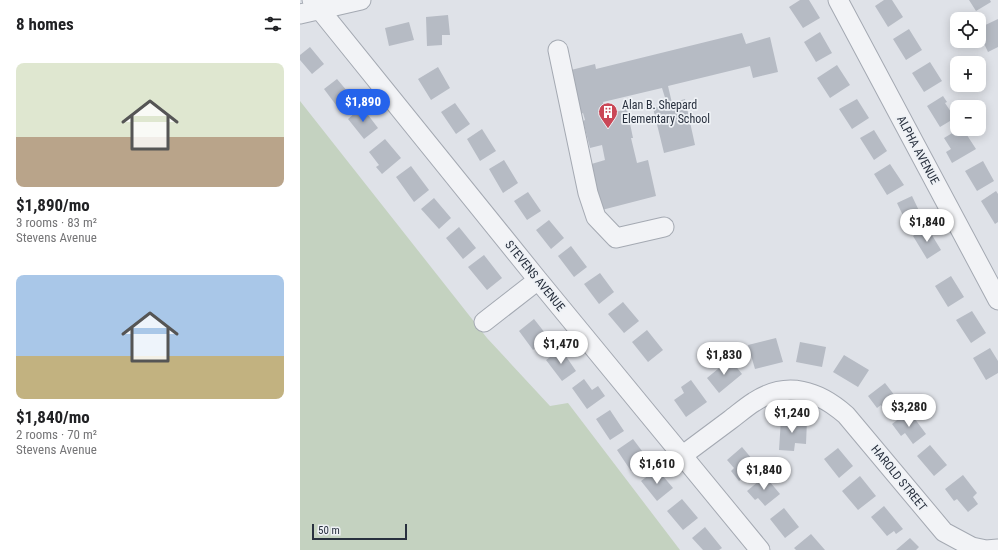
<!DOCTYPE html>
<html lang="en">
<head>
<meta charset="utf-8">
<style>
	:root { --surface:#fff; --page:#f2f2f2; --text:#202124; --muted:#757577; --accent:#2563eb }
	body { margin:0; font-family:"Roboto Condensed",sans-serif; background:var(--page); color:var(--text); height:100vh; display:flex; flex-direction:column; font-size:15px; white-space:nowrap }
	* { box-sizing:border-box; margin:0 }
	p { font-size:13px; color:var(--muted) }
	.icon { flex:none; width:22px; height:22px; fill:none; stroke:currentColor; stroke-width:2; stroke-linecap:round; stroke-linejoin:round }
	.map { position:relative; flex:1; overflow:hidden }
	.drawer { display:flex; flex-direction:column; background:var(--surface); width:300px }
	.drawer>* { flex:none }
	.fabs { position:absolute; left:650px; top:12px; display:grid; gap:8px }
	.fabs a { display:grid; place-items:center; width:36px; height:36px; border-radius:8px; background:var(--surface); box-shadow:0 2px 10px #0003; font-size:20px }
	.scale { position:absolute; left:12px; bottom:10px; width:95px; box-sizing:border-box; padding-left:4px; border:2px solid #28303e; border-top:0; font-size:11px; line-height:14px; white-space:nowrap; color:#28303e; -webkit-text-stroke:3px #eef1f5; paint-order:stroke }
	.price { position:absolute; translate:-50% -34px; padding:0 9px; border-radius:14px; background:#fff; color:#222; font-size:13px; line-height:26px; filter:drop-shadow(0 1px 2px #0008) }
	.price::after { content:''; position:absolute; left:50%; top:24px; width:12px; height:9px; margin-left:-6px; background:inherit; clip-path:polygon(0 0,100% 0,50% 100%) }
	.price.on { background:var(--accent); color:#fff }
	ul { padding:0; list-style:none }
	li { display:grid; align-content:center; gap:8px; height:212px; padding:0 16px }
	li span { display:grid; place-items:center; height:124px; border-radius:8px; color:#555 }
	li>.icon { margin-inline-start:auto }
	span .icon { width:72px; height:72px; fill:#fffc; stroke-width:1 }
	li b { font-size:17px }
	h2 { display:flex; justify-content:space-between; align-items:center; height:48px; padding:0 16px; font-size:17px }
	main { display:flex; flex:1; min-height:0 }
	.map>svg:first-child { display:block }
	.green { fill:#c4d2c0 }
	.building { fill:#b6bbc4 }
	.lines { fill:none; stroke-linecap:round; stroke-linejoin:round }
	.minor-casing { stroke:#a4a9b2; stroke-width:21 }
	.minor { stroke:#f2f3f6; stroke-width:19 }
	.labels { text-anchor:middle; stroke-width:3.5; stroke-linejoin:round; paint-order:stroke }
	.poi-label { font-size:12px; fill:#28303e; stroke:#eef1f5; text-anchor:start }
	.street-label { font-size:12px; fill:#28303e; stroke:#eef1f5 }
</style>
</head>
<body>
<main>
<section class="drawer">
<h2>8 homes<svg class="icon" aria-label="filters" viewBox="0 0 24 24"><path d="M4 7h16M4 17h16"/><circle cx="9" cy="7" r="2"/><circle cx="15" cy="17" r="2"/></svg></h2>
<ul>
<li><span style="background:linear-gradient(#dfe7d0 60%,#b9a48a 0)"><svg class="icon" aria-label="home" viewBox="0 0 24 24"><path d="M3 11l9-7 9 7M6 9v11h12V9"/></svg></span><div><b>$1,890/mo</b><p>3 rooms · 83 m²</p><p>Stevens Avenue</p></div></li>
<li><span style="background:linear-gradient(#a9c7e8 65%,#c2b280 0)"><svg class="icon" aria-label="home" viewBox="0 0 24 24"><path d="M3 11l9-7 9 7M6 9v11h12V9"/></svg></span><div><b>$1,840/mo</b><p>2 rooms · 70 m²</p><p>Stevens Avenue</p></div></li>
</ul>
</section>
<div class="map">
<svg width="698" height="550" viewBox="0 0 698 550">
	<rect width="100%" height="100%" fill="#dfe2e8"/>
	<!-- green -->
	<path class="green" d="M0,101L187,338L250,406L268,403L380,550H0Z"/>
	<!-- building -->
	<path class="building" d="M500,0H509L520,18L503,28L489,7Z
		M584,0H592L603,17L588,27L575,6Z
		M669,0H690L691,2L676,11Z
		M148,15L150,35H142V45L127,46L126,17Z
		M698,19V47L688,52L679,33V28Z
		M109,22L114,40L89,46L85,28Z
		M609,29L622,50L606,60L593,39Z
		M520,32L532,53L516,62L504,42Z
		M442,33L446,44L470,37L478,72L453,78L450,66L368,86L372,103L385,99L395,145L364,153L353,108L367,104L362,88L303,102L305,108L311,106L312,113L327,109L333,138H331L337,163L348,160L356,196L298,211L288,165L305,160L302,145L290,148L283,121L285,120L283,113L281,114L271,70L295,64L296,69Z
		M10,47L24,64L12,74L0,60V55Z
		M630,62L642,81L624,92L612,73Z
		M537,65L550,85L530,98L517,78Z
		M138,67L150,88L131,100L118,79Z
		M37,79L53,98L39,109L24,89Z
		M643,96L647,102L645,103L655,118L640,127L627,106Z
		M557,99L569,118L552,129L539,109Z
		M155,103L170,124L156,134L141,112Z
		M62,107L78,128L64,139L48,119Z
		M182,129L196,151L180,161L167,139Z
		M659,129H663L676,149L652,163L646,152L651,149L644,138Z
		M574,130L587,151L574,160L560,138Z
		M85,139L101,158L82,174L76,167L79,165L69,152Z
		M204,160L218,183L203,193L189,169Z
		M683,161L694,181L677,191L665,171Z
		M590,164L604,185L587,195L574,174Z
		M111,166L129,190L114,202L96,177Z
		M696,191L698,194V222L695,224L681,201Z
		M228,192L241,211L227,220L214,201Z
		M612,196L622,217L607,224L597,203Z
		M134,198L151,218L139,229L121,209Z
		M249,220L264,238L251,249L236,230Z
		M159,227L176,248L163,259L146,238Z
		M627,227L641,250L627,259L613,236Z
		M271,246L287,267L274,277L258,256Z
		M184,255L202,278L187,290L168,267Z
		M300,273L314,292L299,304L284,284Z
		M651,276L664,297L648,307L635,286Z
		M323,302L339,321L324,333L308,314Z
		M672,311L686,333L671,343L656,320Z
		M234,319L249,338L233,350L219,331Z
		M347,330L363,350L348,362L332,342Z
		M476,338L483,362L455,369L448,345Z
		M500,342L526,347L522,367L496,362Z
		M690,348L698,361V373L686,380L673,358Z
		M261,349L276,371L262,381L246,360Z
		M544,355L569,370L558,387L533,372Z
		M430,359L442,374L419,393L407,378Z
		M284,379L292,390L298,386L305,396L287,409L272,388Z
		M391,380L407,402L386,417L374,400L384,393L381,387Z
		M585,383L602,405L589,415L581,405L577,408L568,396Z
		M310,410L324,431L310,440L296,419Z
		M609,411L626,434L613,444L605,433L601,436L592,424Z
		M481,419L507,420L506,444L495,443L494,451L479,450Z
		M333,439L348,459L331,471L317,450Z
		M630,445L647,465L634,476L617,456Z
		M442,447L458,466L439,481L431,471L434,468L427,460Z
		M538,448L553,466L539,478L524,459Z
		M357,469L373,488L357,501L341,481Z
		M663,475L677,493L673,497L678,504L668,512L657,499L654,501L645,489Z
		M465,476L480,494L465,506L458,498L455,500L447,491Z
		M560,476L576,496L558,510L542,491Z
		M382,499L398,518L383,530L367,511Z
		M584,506L603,529L596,534L594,531L587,536L571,517Z
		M484,508L499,527L485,538L470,519Z
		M405,527L422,548L419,550H403L392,538Z
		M511,534L525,550H496L494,548Z
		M610,538L619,547L616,550H596Z"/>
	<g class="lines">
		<defs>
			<path id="minor" d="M12,0L238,280L460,550
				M538,0L698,300
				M0,14L61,0
				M258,50L288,193L296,217L316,238L364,227
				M184,322L238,280
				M383,455C399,443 414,432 430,420C438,414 446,407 454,402C487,380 519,391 546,415L644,532L672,547L686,550L698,549"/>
		</defs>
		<!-- minor casing -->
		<use href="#minor" class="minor-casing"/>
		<!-- minor -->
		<use href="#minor" class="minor"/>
	</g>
	<!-- icons -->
	<defs>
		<symbol id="building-pin" viewBox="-11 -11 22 30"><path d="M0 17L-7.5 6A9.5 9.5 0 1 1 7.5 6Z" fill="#ca4757" stroke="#eef1f5"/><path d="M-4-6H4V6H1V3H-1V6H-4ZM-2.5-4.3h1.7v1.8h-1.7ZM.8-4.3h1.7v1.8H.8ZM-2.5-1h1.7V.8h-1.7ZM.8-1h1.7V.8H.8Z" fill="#fff"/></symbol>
	</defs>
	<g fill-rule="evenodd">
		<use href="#building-pin" x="297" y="101" width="22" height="30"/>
	</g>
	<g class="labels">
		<!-- poi labels -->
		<g class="poi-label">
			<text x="322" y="109">Alan B. Shepard<tspan x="322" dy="14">Elementary School</tspan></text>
		</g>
		<!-- street labels -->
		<g class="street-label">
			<text transform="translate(618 150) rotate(62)" y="4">ALPHA AVENUE</text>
			<text transform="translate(235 276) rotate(51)" y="4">STEVENS AVENUE</text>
			<text transform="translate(599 478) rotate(51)" y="4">HAROLD STREET</text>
		</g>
	</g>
</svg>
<div class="fabs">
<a><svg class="icon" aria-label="locate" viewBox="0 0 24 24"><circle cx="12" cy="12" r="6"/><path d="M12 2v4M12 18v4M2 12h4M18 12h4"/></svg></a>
<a>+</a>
<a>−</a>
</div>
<div class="scale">50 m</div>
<b class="price on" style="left:63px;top:123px">$1,890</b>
<b class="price" style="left:627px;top:243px">$1,840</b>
<b class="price" style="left:261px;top:365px">$1,470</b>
<b class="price" style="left:424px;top:376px">$1,830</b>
<b class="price" style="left:609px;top:428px">$3,280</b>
<b class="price" style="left:492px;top:434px">$1,240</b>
<b class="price" style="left:357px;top:485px">$1,610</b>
<b class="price" style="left:464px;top:491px">$1,840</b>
</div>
</main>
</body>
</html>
